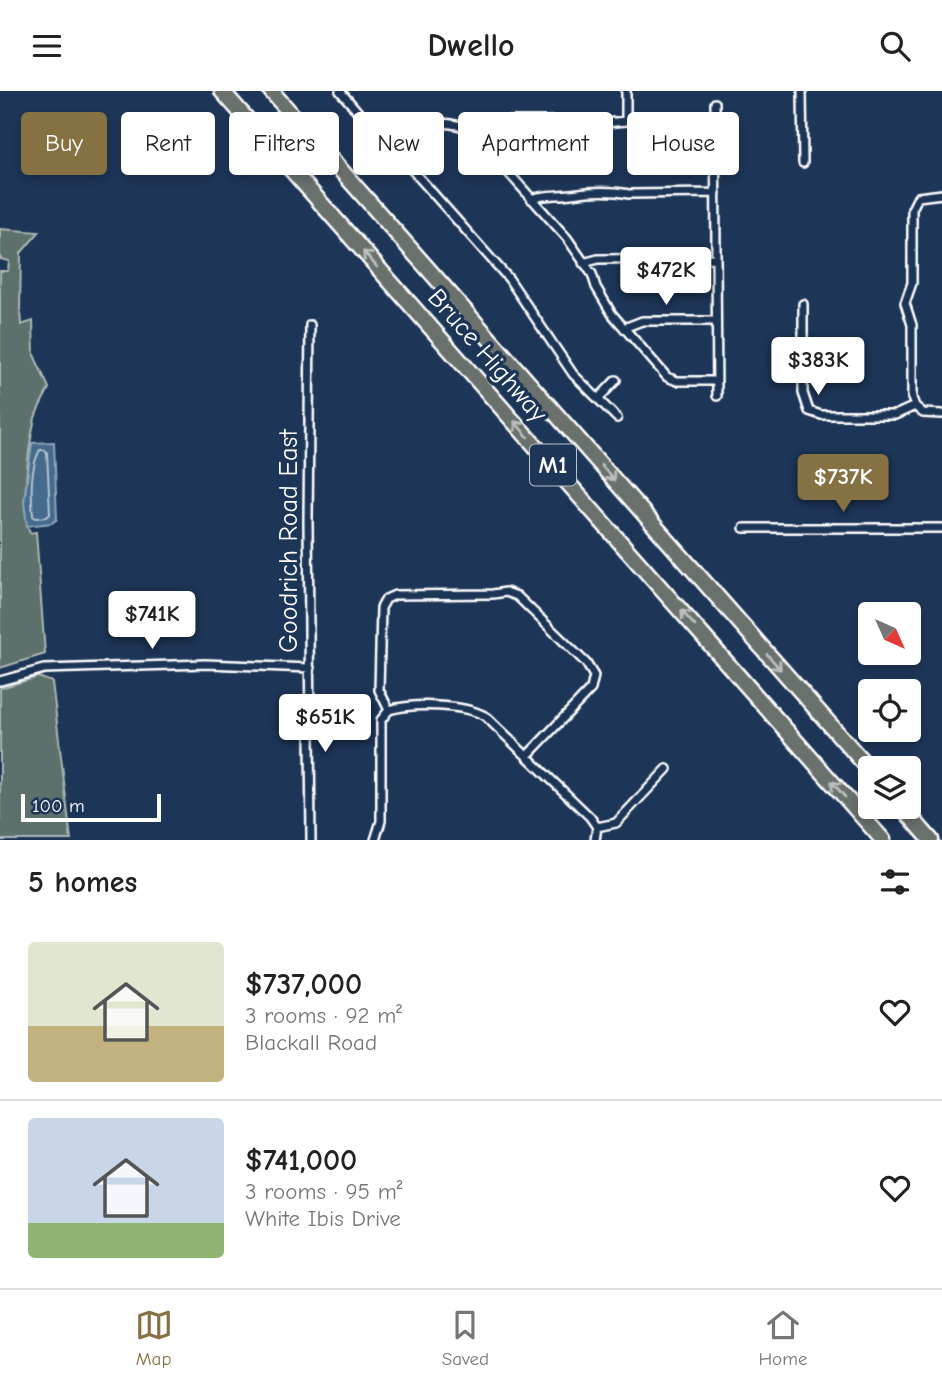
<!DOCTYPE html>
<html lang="en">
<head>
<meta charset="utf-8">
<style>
	:root { --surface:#fff; --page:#f6f6f6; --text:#222; --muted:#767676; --line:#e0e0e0; --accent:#857141 }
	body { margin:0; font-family:"Comic Neue",sans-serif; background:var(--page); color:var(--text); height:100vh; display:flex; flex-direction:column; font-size:26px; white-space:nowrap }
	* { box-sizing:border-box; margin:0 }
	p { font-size:23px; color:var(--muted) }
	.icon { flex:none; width:38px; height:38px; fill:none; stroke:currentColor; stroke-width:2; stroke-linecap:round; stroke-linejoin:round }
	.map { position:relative; height:749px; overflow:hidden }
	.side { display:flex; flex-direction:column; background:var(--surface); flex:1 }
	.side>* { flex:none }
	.hud { position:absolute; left:21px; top:21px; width:901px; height:63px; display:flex; gap:14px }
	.needle { width:46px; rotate:135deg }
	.controls { position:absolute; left:858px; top:511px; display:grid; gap:14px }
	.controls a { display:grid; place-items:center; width:63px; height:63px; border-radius:7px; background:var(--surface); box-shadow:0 4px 10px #0003; font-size:35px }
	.scale { position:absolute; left:21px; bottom:18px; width:140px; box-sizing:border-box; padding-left:7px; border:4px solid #fff; border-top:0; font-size:19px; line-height:24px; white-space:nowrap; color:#fff; -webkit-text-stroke:5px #1d3557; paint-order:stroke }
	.price { position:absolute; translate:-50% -60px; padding:0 16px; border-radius:7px; background:#fff; color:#222; font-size:23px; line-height:46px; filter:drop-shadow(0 2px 4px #0008) }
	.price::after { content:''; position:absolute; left:50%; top:42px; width:21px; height:16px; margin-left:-10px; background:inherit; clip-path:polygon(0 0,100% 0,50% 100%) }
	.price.current { background:var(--accent); color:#fff }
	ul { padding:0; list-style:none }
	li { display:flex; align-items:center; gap:21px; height:175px; padding:0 28px }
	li+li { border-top:2px solid var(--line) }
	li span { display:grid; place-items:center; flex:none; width:196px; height:140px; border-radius:7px; color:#555 }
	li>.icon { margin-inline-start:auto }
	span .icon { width:84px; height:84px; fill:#fffc; stroke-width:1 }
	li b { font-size:30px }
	h2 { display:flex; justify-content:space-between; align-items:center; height:84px; padding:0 28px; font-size:30px }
	.chip { padding:0 24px; border-radius:7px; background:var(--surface); box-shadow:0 4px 10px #0003; font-size:24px; line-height:63px }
	.chip.current { background:var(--accent); color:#fff }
	header { display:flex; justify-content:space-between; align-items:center; height:91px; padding:0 28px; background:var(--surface); font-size:32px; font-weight:600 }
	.menu { display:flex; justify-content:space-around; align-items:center; height:98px; border-top:2px solid var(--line); background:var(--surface); font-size:19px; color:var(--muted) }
	.menu a { display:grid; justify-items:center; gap:4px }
	.menu .current { color:var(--accent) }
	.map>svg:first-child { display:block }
	.green { fill:#5c706c; stroke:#aeb8b6; stroke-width:2 }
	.water { fill:#446b8c; stroke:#8fa6ba; stroke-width:2 }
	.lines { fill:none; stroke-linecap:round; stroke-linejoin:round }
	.shore { stroke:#b4c4d1; stroke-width:2 }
	.street-casing { stroke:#fff; stroke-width:12 }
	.highway-casing { stroke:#fff; stroke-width:19 }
	.street { stroke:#1d3557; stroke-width:7 }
	.highway { stroke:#6a716d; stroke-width:14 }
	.oneway { stroke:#bcbfbd }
	.labels { text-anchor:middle; stroke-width:7; stroke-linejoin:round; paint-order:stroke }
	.shield { fill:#1d3557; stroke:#bbc2cd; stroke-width:2 }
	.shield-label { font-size:24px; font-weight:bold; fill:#fff }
	.street-label { font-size:26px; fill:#fff; stroke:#1d3557 }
</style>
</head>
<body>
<header><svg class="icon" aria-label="menu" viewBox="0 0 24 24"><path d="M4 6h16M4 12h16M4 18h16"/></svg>Dwello<svg class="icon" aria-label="search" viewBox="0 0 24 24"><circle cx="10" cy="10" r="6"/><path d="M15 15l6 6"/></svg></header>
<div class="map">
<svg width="942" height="749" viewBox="0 0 942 749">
	<rect width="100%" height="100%" fill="#1d3557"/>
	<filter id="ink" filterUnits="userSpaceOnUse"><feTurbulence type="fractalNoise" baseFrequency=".0143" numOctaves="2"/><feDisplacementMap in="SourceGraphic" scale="14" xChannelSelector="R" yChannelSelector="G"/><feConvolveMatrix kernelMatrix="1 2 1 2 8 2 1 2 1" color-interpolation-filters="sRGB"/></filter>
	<g filter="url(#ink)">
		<!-- green -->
		<path class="green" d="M0,138L39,141L21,162L20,219L21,234L33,230L34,264L49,297C45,306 38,317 35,327C29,352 20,419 30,442L36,441L45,563L0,577V180H8L9,170L0,168Z
			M38,586L52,591L71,749H0V597Z"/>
		<!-- water -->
		<path class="water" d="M54,351L57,428L52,432L27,435L24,411L32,352Z"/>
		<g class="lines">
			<!-- shore -->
			<path class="shore" d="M40,359H45L47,362L50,423L47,426L36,427L33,425C31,405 30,376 40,359Z"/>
			<defs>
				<path id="street" d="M340,0L370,35L387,46
					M626,0V30
					M802,0L803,72
					M715,12L717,305
					M386.5 48a5.5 5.5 0 1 1 11 0a5.5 5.5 0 1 1-11 0Z
					M396,45C415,32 450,27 471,40L567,147L592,183L596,196L612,223L667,286L677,290H717
					M475,45L487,33L510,30H567L584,34L626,30H715
					M394,53L399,64L509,188L573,283L617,327
					M531,108C545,103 557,105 571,103C592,100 609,99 629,103L716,102
					M583,172L598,168L716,167
					M803,213V302L809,320L821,324H895L915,315
					M310,234L308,430L311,749
					M624,237L642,230H716
					M598,308L616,289
					M915,315L912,307V234L905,212L912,192V118L918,106L942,103
					M915,315L923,322L942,323
					M744,437H942
					M0,590L44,578L205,573L310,577
					M389,619L379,599L381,517L386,508L395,504L493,503L506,501L517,505L586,572L594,585L591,598L527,665
					M389,619C413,612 463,613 485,625L590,726L597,736L595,749
					M597,736L616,732L667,678
					M375,749L381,730V629L389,619"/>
				<path id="highway" d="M222,0L883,749
					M271,0L870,679
					M902,716L931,749"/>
			</defs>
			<!-- street casing -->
			<use href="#street" class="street-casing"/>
			<!-- highway casing -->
			<use href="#highway" class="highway-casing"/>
			<!-- street -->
			<use href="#street" class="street"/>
			<!-- highway -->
			<use href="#highway" class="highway"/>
		</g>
		<!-- one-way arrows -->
		<defs><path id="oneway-shaft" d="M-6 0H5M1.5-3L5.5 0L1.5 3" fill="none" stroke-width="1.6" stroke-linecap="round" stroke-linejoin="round" transform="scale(1.75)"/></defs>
		<g class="oneway">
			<use href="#oneway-shaft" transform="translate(370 168) rotate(-131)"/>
			<use href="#oneway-shaft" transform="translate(521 338) rotate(-131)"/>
			<use href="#oneway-shaft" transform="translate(608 382) rotate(49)"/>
			<use href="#oneway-shaft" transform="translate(688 527) rotate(-131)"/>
			<use href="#oneway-shaft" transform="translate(774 571) rotate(49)"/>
			<use href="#oneway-shaft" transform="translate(838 698) rotate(-131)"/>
		</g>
	</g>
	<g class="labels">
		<!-- shield labels -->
		<rect class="shield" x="530" y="353.5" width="46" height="41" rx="5"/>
		<g class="shield-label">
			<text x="553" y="382">M1</text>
		</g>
		<!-- street labels -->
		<g class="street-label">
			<text transform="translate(488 264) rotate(49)" y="9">Bruce Highway</text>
			<text transform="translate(288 450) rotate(-90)" y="9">Goodrich Road East</text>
		</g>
	</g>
</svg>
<div class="controls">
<a><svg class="needle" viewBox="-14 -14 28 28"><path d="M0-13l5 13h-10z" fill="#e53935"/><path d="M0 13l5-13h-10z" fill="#767676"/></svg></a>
<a><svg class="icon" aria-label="locate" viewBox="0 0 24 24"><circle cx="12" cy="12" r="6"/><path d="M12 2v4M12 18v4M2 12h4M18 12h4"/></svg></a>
<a><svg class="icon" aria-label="layers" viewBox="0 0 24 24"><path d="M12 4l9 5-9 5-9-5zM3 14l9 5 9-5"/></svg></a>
</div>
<div class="scale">100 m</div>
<b class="price" style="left:666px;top:216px">$472K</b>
<b class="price" style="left:818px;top:306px">$383K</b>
<b class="price current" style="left:843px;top:423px">$737K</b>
<b class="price" style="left:152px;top:560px">$741K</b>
<b class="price" style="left:325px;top:663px">$651K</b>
<div class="hud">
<a class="chip current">Buy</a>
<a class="chip">Rent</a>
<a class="chip">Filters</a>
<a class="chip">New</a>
<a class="chip">Apartment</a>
<a class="chip">House</a>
</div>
</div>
<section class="side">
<h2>5 homes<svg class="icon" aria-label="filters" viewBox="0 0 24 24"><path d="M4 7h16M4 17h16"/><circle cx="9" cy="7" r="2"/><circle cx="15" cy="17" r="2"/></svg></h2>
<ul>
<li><span style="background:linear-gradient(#dfe7d0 60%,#c2b280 0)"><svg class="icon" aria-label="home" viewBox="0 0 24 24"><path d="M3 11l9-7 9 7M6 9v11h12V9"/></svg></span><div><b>$737,000</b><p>3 rooms · 92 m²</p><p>Blackall Road</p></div><svg class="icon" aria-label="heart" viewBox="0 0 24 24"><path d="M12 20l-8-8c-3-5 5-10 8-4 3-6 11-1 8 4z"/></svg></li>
<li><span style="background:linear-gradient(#c9d6e8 75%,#8fb573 0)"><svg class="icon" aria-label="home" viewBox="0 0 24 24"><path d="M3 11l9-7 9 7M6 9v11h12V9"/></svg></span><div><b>$741,000</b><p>3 rooms · 95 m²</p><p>White Ibis Drive</p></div><svg class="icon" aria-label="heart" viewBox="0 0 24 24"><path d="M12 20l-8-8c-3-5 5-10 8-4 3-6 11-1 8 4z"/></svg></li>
</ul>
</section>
<nav class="menu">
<a class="current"><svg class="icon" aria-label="map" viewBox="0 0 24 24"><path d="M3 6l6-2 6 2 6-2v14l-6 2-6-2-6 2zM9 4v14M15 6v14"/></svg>Map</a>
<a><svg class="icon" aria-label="saved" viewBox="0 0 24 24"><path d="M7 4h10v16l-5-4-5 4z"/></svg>Saved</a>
<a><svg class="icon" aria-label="home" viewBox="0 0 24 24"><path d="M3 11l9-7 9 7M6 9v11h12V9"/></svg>Home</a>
</nav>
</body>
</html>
